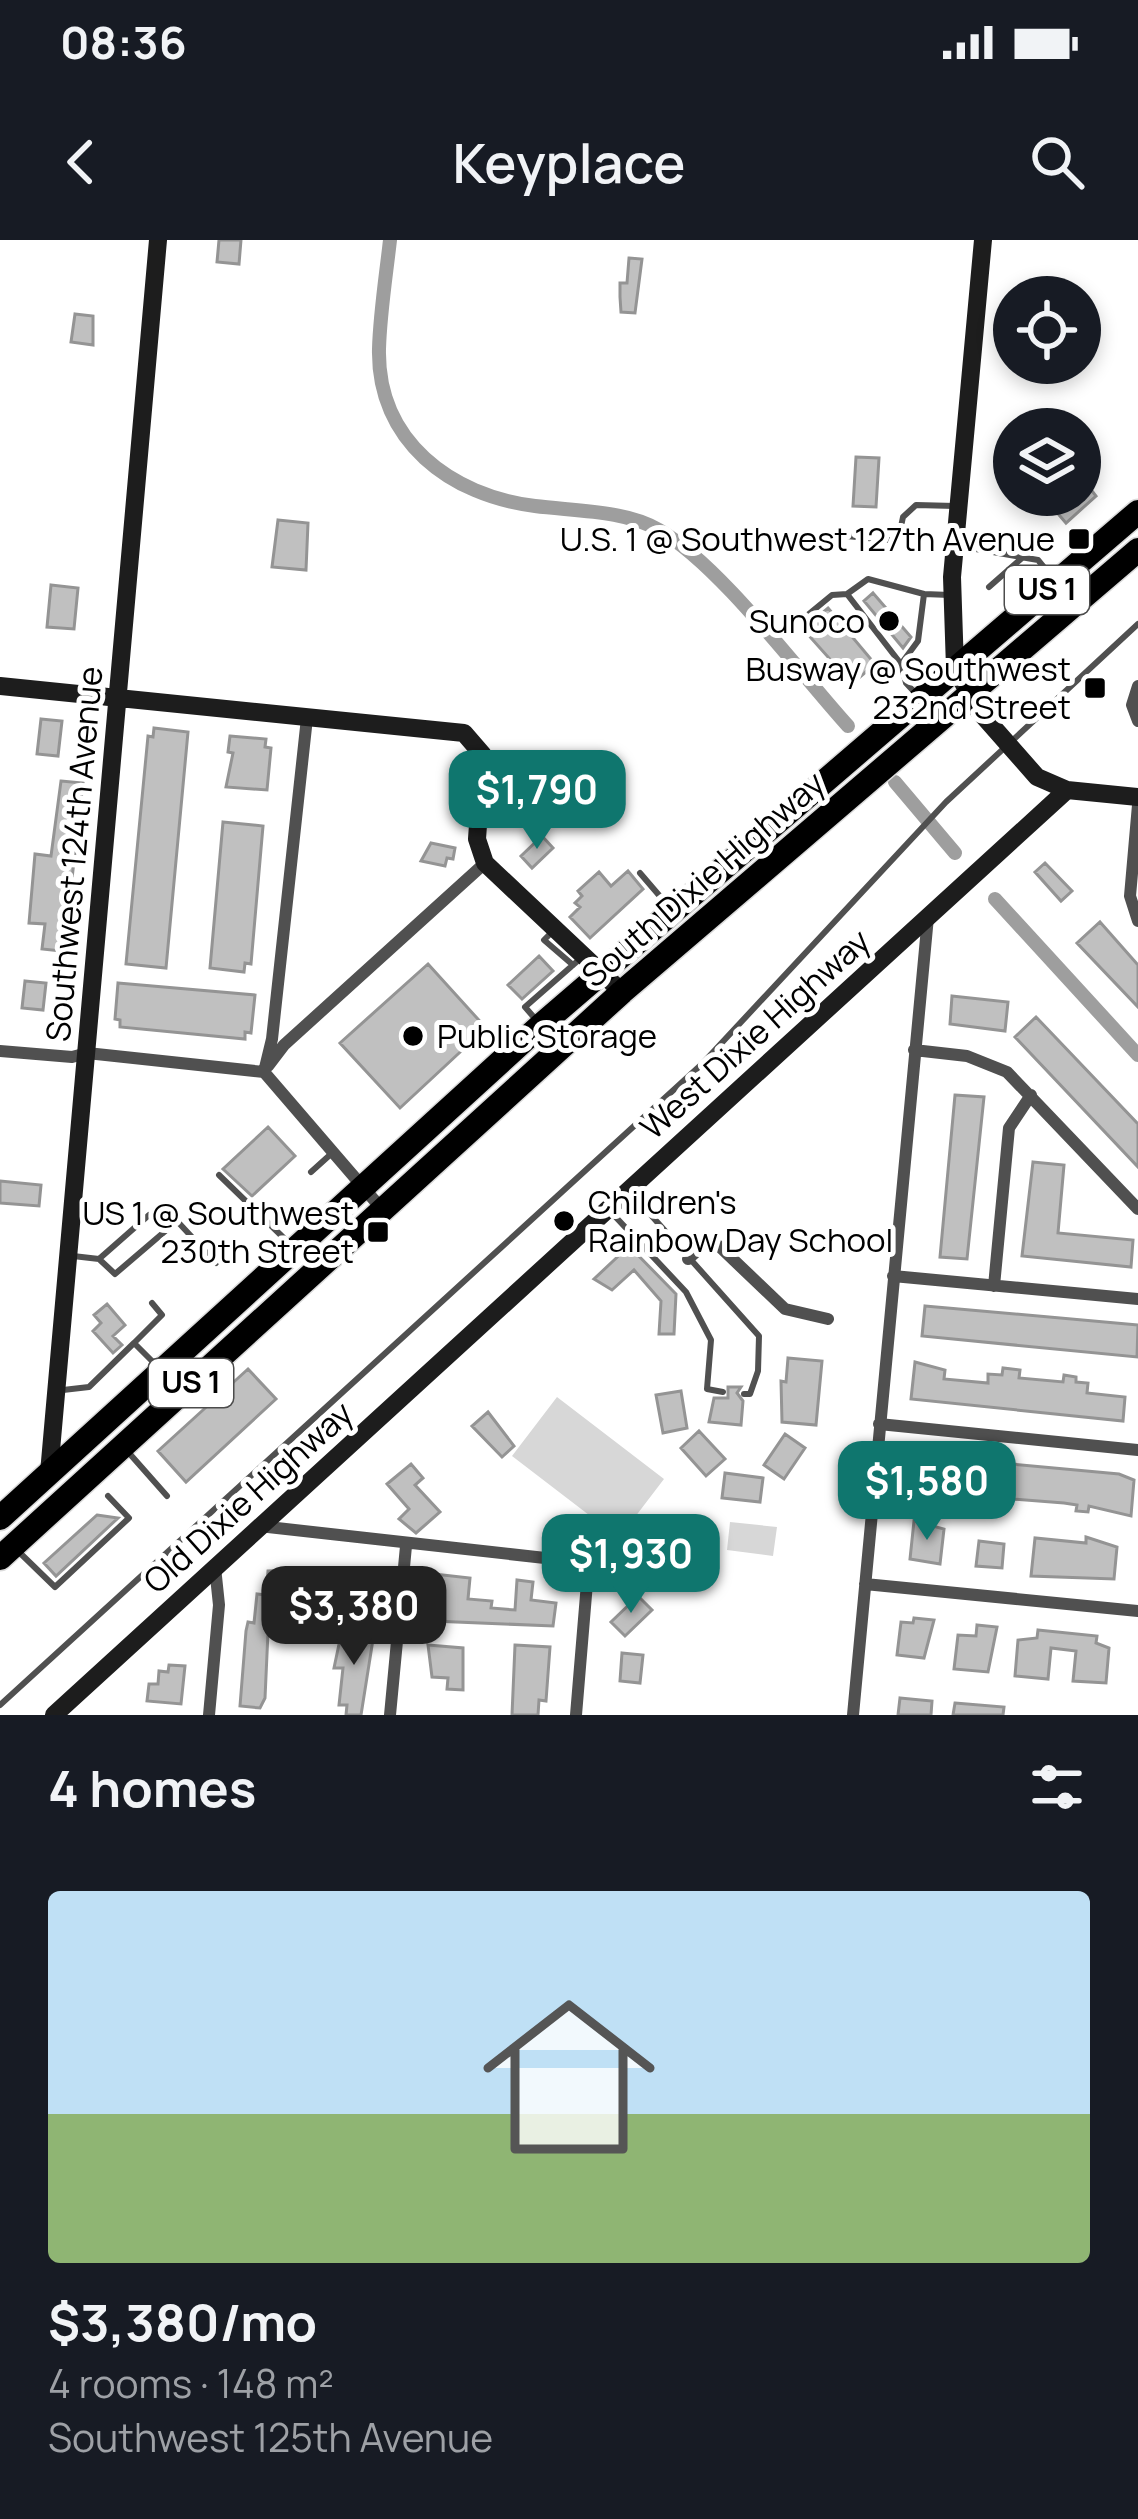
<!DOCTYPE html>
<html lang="en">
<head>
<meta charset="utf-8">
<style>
	:root { --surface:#171b24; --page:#242831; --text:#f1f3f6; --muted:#9ea1a6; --line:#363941; --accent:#0f766e }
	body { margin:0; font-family:Manrope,sans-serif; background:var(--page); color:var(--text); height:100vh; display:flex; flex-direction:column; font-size:45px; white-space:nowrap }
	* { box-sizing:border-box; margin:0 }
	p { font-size:39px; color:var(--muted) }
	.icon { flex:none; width:66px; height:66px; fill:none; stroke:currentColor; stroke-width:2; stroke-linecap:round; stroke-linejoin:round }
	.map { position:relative; height:1475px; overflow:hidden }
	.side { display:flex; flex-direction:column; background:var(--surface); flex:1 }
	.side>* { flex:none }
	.tools { position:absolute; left:993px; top:36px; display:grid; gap:24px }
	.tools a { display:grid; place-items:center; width:108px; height:108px; border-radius:50%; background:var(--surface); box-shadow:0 6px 18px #0003; font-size:60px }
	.price { position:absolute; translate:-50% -102px; padding:0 27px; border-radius:24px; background:var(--accent); color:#fff; font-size:39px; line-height:78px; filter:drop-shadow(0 3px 6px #0008) }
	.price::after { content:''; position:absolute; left:50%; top:72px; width:36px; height:27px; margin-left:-18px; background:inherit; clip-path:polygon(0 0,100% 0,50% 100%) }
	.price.active { background:#222; color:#fff }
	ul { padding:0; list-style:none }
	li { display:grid; align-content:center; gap:24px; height:636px; padding:0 48px }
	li+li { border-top:3px solid var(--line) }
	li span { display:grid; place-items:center; height:372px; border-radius:12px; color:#555 }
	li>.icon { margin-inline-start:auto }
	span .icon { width:216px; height:216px; fill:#fffc; stroke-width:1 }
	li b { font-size:51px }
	h2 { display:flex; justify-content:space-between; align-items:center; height:144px; padding:0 48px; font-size:51px }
	.status { display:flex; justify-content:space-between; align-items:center; height:84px; padding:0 60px; background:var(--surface); direction:ltr }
	.status svg { height:33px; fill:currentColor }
	header { display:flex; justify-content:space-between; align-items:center; height:156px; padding:0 48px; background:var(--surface); font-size:54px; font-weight:600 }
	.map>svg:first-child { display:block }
	.pitch { fill:#d7d7d7 }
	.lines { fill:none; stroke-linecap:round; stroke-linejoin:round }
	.canal { stroke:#9e9e9e; stroke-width:14 }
	.building { fill:#c0c0c0; stroke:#949494; stroke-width:3 }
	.highway-casing { stroke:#dbdbdb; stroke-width:27 }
	.lane { stroke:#505050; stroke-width:6 }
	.street { stroke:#505050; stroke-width:12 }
	.secondary { stroke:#1d1d1d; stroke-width:18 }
	.highway { stroke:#000; stroke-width:24 }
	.poi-dot { fill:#000; stroke:#fff; stroke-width:4.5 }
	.labels { text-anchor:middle; stroke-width:10; stroke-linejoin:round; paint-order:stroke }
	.shield { fill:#fff; stroke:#4c4c4c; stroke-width:3 }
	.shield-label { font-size:30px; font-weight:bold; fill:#000 }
	.poi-label { font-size:33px; fill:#000; stroke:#fff; text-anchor:end }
	.street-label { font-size:33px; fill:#000; stroke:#fff }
</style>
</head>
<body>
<div class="status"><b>08:36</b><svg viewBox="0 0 49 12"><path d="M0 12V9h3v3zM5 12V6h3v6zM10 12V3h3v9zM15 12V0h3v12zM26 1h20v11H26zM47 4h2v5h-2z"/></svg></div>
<header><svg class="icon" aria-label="back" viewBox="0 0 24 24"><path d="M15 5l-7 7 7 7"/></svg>Keyplace<svg class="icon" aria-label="search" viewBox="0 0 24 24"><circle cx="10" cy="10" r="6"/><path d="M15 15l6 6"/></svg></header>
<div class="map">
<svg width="1138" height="1475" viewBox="0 0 1138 1475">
	<rect width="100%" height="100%" fill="#fff"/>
	<!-- pitch -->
	<path class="pitch" d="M557,1157L664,1239L619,1298L512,1216Z
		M730,1282L777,1287L773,1316L727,1310Z"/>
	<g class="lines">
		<!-- canal -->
		<path class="canal" d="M390,0C386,36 380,73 379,109C377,201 451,256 535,266C574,271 625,270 659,290C719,324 799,432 848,486
			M895,542L955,613
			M995,659L1138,815"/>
	</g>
	<!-- building -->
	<path class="building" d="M219,0H241L239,24L217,22Z
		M629,18L642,19L635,73L621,72L620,57V43H627Z
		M75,74L93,76V105L71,102Z
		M856,217L879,218L876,267L853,266Z
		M1089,247L1096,256L1066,283L1042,255H1080Z
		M278,280L308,283L306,330L272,327Z
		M51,345L78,348L74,389L47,387Z
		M873,353L911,397L903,408L864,361Z
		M828,368L875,424L852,444L803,389Z
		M41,479L62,481L58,516L37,514Z
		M154,488L188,492L166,728L126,724L148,496L153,497Z
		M230,496L266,499L265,507L271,508L267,550L226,547L233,513L228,512Z
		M61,541L83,543L70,656L71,712L42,709L45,684L29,683L35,614L51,616Z
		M223,582L263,586L251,724L245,723L244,732L210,728Z
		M542,596L553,608L532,628L521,616Z
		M431,603L455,608L453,619L447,618L445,626L421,621Z
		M1045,623L1072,651L1061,661L1035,632Z
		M628,631L643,649L590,698L570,677L580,667L575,663L582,656L578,651L599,632L611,646Z
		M1100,682L1138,725V767L1077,703Z
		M539,716L553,731L522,759L508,745Z
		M428,724L486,788L400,868L340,803Z
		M25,741L46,743L43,770L22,768Z
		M118,743L255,755L251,793L245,792V799L120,787V780L115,779Z
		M952,756L1008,762L1005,791L950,784Z
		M1036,777L1138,884V927L1015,797Z
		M955,855L984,857L967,1019L940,1017Z
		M268,887L295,916L252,956L223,929Z
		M1033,922L1064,925L1058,993L1133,1000L1131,1027L1022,1016Z
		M0,941L41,945L39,966L0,963Z
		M629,1006L676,1054L674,1094H659L661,1061L634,1030L612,1050L594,1039Z
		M107,1064L125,1085L113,1096L122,1105L113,1113L93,1091L101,1083L94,1075Z
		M925,1066L1138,1085L1137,1117L922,1096Z
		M788,1118L822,1121L816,1185L782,1182L781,1141L786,1142Z
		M915,1122L945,1130L944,1139L988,1143V1134L1002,1135L1003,1128L1020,1130L1019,1138L1063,1142L1064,1135L1076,1137V1142L1088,1143L1087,1153L1125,1157L1123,1181L911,1159Z
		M248,1129L276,1159L186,1242L158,1211Z
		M728,1147H741L737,1153L743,1161L741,1185L709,1182L714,1158H728Z
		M681,1151L687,1188L663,1193L656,1155Z
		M488,1172L514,1206L502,1217L472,1186Z
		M699,1191L725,1219L706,1236L681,1208Z
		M785,1194L805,1208L784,1239L764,1225Z
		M926,1216L1119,1234L1134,1240L1131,1276L1089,1266L1088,1272L1076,1271L1077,1265L1064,1263L1000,1258V1263L943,1252L942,1258L926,1257L927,1250L912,1248L915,1218Z
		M411,1224L423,1238L415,1245L440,1272L416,1293L399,1279L409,1269L387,1244Z
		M725,1233L763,1238L760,1262L722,1258Z
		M97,1275L118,1278L56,1336L44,1323Z
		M914,1281L944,1289L940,1324L910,1319Z
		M1086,1297L1117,1307L1114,1339L1031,1336L1035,1298L1086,1303Z
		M979,1301L1004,1304L1002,1328L976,1326Z
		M299,1330L296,1365L269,1370L265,1458L260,1468L240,1466L246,1391L248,1382L254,1383L257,1354L266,1355L268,1331Z
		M434,1334L470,1338L468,1359L492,1361L491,1368L515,1370L517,1340L533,1342L531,1360L556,1363L553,1386L433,1381Z
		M638,1356L652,1370L625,1396L611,1382Z
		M914,1378L934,1380L924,1418L897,1415L901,1382L913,1383Z
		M977,1385L997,1387L988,1432L954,1429L958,1395L976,1396Z
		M342,1390L374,1393L361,1475H346L347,1465H339L343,1428H334Z
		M1038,1390L1097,1396L1096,1403L1109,1408L1106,1443L1073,1441L1076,1411L1051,1408L1048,1439L1015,1436L1018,1400L1037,1398Z
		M428,1405L463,1408V1450L447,1449L448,1438L432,1437Z
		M515,1405L550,1407L546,1461L539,1460L538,1475H512Z
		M622,1413L643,1415L640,1443L620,1441Z
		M169,1425L185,1426L181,1464L147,1461L149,1444H158L159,1431L168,1432Z
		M900,1458L932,1461L931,1475H898Z
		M955,1463L1004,1467L1003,1475H953Z"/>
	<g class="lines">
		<defs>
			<path id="highway" d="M0,1278L541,785L1138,272
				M0,1318L622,752L1138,310"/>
		</defs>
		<!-- highway casing -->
		<use href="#highway" class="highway-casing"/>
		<!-- lane -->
		<path class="lane" d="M836,295L898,301L903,277L916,265L955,266
			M959,306L1038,320L1051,336
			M989,347L1022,318
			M924,354L950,355
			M804,378L832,355L847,354
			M901,424L918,401L924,354L868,339L847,354L901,424L906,443L918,456
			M640,633L670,668
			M554,690L544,700L573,725
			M538,782L525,767L581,718
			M311,932L331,914
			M219,935L292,1006
			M633,955L759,1096L758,1131L750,1154H744
			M610,971L686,1052L711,1100L707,1149L723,1152
			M73,1016L99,1019L115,1034L177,981L216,1023
			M99,1019L149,975
			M134,1103L162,1075L152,1063
			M63,1150L89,1147L134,1103L159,1128
			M129,1213L167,1256
			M20,1313L55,1347L129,1278L108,1256
			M0,1465L702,824L946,562L1138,384"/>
		<!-- street -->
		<path class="street" d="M1138,446L1132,465L1138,481
			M1138,565L1130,656L1138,681
			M914,810L967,816L1007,832L1138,969
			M0,811L72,817L87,813L264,832
			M268,826L284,805L485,623
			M264,832L272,799L307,478
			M264,832L381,968
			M688,1019L700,1008L719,1006L785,1069L828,1079
			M893,1036L1138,1059
			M994,1046L1009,888L1031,855
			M879,1184L1138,1210
			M259,1286L572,1321L584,1329L587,1343L576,1475
			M865,1344L1138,1371
			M209,1475L219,1365L215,1327
			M390,1475L406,1306
			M853,1475L928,677"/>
		<!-- secondary -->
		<path class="secondary" d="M983,0L952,337L955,428L978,470L1037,537L1067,550L1138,557
			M0,446L464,493L483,515L477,599L485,623L622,752
			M49,1233L158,0
			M54,1475L1067,550"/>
		<!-- highway -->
		<use href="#highway" class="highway"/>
	</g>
	<!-- markers -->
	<g class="poi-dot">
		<rect x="1067" y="287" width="24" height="24" rx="6"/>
		<circle cx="889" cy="381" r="12"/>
		<rect x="1083" y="436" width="24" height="24" rx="6"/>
		<circle cx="413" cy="796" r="12"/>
		<circle cx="564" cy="981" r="12"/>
		<rect x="366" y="980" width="24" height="24" rx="6"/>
	</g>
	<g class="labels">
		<!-- shield labels -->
		<g class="shield">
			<rect x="1005" y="326" width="84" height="48" rx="9"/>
			<rect x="149" y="1119" width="84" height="48" rx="9"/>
		</g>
		<g class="shield-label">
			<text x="1047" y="360">US 1</text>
			<text x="191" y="1153">US 1</text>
		</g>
		<!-- poi labels -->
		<g class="poi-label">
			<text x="1055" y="311">U.S. 1 @ Southwest 127th Avenue</text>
			<text x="865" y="393">Sunoco</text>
			<text x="1071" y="441">Busway @ Southwest<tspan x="1071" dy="38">232nd Street</tspan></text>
			<text x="437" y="808" text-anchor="start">Public Storage</text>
			<text x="588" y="974" text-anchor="start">Children's<tspan x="588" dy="38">Rainbow Day School</tspan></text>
			<text x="354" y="985">US 1 @ Southwest<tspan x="354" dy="38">230th Street</tspan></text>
		</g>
		<!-- street labels -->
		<g class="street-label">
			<text transform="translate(74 614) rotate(-85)" y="12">Southwest 124th Avenue</text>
			<text transform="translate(703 639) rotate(-41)" y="12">South Dixie Highway</text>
			<text transform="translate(755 794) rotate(-42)" y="12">West Dixie Highway</text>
			<text transform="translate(248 1257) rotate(-42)" y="12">Old Dixie Highway</text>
		</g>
	</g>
</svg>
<div class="tools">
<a><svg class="icon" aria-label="locate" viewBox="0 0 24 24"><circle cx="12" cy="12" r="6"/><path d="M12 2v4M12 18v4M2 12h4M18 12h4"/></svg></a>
<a><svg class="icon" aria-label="layers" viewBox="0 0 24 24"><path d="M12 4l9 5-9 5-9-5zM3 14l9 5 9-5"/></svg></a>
</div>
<b class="price" style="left:537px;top:612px">$1,790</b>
<b class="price" style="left:927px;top:1303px">$1,580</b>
<b class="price" style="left:631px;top:1376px">$1,930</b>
<b class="price active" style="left:354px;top:1428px">$3,380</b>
</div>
<section class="side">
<h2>4 homes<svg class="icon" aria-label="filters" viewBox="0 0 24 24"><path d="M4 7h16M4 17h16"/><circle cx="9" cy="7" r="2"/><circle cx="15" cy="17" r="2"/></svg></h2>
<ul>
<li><span style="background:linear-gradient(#bfe0f5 60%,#8fb573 0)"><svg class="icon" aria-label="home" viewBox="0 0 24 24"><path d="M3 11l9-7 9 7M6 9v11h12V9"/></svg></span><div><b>$3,380/mo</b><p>4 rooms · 148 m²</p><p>Southwest 125th Avenue</p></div></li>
</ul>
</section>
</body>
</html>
